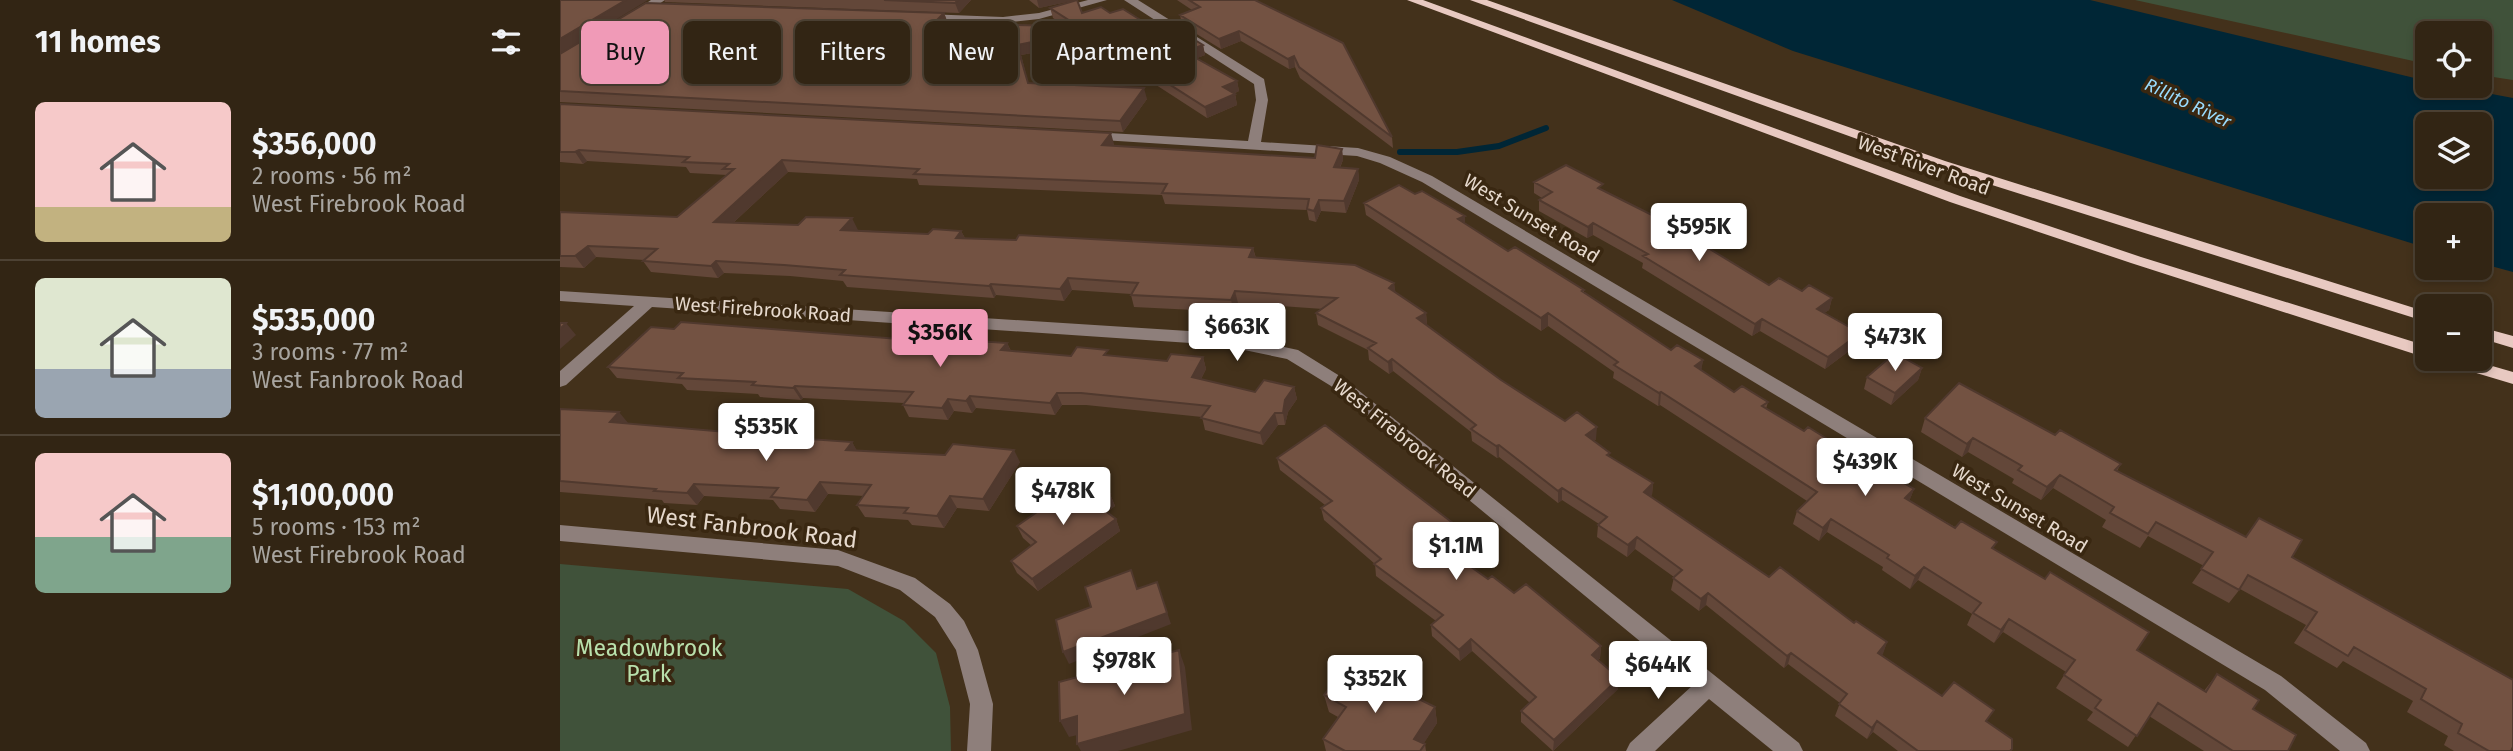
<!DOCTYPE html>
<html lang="en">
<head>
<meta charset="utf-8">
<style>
	:root { --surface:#322514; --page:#3a2d1d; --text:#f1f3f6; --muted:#a8a5a0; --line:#4d4234; --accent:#f09ab7 }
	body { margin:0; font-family:"Fira Sans",sans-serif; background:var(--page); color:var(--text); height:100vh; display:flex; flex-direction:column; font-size:26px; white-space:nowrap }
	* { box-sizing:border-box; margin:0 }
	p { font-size:23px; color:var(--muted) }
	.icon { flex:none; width:38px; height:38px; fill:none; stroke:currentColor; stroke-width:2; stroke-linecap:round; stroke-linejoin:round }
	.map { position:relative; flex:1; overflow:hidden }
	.side { display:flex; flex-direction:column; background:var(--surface); width:560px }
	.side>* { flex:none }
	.hud { position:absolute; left:21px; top:21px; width:665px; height:63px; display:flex; gap:14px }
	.buttons { position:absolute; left:1855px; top:21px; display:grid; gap:14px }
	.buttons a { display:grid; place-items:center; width:77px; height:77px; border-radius:10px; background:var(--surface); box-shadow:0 4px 10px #0003,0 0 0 2px var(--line); font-size:35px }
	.price { position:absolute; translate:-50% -60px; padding:0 16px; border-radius:7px; background:#fff; color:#222; font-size:23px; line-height:46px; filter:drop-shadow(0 2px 4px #0008) }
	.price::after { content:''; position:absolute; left:50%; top:42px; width:21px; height:16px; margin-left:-10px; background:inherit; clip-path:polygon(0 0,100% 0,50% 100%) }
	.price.selected { background:var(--accent); color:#111 }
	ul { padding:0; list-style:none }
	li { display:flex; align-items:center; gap:21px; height:175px; padding:0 35px }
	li+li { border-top:2px solid var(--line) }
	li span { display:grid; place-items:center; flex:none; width:196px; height:140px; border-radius:10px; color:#555 }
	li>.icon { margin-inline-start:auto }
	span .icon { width:84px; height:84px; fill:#fffc; stroke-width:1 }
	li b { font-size:30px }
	h2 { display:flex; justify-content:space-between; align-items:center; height:84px; padding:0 35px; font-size:30px }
	.chip { padding:0 24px; border-radius:10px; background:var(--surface); box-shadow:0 4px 10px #0003,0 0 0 2px var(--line); font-size:24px; line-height:63px }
	.chip.selected { background:var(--accent); color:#111 }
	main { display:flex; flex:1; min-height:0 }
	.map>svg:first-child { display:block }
	.green { fill:#40523a }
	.water { fill:#002636; fill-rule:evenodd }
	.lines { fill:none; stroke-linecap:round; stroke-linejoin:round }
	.stream { stroke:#002636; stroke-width:6 }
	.minor { fill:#8e7f7b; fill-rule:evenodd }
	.major { fill:#e8c9c1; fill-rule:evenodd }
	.wall { fill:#634739 }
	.shaded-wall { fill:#50392e }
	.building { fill:#735242; stroke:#50392e; stroke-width:2 }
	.labels { text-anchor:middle; stroke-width:7; stroke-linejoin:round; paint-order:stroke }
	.far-water-label { font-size:18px; font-style:italic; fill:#99dbfd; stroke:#392711 }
	.street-label { font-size:19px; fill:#e6d9cd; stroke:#392711 }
	.near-street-label { font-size:23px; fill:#e6d9cd; stroke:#392711 }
	.near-park-label { font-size:23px; fill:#b8e0ac; stroke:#392711 }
</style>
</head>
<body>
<main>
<section class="side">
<h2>11 homes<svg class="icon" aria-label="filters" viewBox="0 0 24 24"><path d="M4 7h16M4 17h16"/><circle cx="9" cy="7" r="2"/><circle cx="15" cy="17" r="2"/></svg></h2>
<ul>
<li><span style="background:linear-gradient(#f6c9c9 75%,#c2b280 0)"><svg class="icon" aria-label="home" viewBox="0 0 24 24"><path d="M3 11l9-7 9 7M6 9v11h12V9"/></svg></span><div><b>$356,000</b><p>2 rooms · 56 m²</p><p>West Firebrook Road</p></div></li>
<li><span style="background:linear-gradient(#dfe7d0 65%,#9aa5b1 0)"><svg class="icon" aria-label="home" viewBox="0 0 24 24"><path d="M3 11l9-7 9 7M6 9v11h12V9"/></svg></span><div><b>$535,000</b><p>3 rooms · 77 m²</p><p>West Fanbrook Road</p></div></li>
<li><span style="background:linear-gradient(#f6c9c9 60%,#7fa58c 0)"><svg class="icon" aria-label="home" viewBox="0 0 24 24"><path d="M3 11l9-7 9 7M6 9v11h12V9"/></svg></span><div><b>$1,100,000</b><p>5 rooms · 153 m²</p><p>West Firebrook Road</p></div></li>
</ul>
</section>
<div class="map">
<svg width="1953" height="751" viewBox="0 0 1953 751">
	<rect width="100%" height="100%" fill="#43311b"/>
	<!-- green -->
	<path class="green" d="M1575,0H1953V80L1920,75V33H1867V64Z
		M0,564L288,589L344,621L376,653L390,707L391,751H0Z"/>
	<!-- water -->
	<path class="water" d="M1112,0H1530L1867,81V86H1889L1953,98V272L1920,263V215H1867V248L1233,51ZM1867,124H1920V177H1867Z"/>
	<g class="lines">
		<!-- stream -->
		<path class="stream" d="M840,152H897L939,146L986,128"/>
		<!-- minor -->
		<path class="minor" d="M91,0H105L78,18H70V14Z
			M528,0H547L479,19L443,23L365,20L359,17L365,14L443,17L479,13Z
			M564,0H578L704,79L708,100L701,142L798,148L830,157L872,176L1721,676L1806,743L1810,751H1780L1705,690L862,182L820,163L797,156L526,139V133L531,132L688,141L696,100L694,84Z
			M0,291L660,333L738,350L783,378L1239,743L1243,751H1213L1149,699L1095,751H1066L1070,743L1133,685L771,386L727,359L660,345L92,307L6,385L0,387V371L74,306L0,301Z
			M0,525L278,550L355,578L390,604L404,621L418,650L433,704L431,751H407L410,704L396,650L375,617L340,590L278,566L0,541Z"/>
		<!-- major -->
		<path class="major" d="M847,0H863L1400,196L1581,257L1867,346V358L1571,263L1390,202Z
			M910,0H927L1385,161L1867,312V322L1375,167Z
			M1920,327L1953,336V348L1920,338Z
			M1881,359H1908L1953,372V384L1883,363Z"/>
	</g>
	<!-- wall -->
	<path class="wall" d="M104,0H411L399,13L105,2Z
		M469,0H516L479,8Z
		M617,0H695L832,137L833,148L740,78L735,67L729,69L681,41L661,49L622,25L620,15L632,10Z
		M490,8L590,26L643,45L645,55L637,58L677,81L679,91L675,93L677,105L647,118L493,18Z
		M384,13L388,23L501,26L504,37L505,47L461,55L468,83L587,99L563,132L0,102V54Z
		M0,104L554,144L553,146L755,158L782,149L783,160L780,168L798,169L799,180L786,213L761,211L756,222L749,220L747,210L605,204L602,195L359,185L357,179L228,172L173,223L368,234L401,231L405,238L693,248L696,258L834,283L835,292L866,313L867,325L941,380L1005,421L1036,439L1034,441L1050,457L1093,483L1092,495L1090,496L1209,577L1327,642L1322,655L1382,696L1427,722L1450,751H1338L1313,732L1307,739L1275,716L1280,703L1228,664L1224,668L1146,605L1139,611L1111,590L1114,577L1075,549L1067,557L1037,537L1038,525L1039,524L1002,500L998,503L939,457L937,458L912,441L911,432L833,371L829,374L809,360L808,350L758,325L756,313L763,309L678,303L674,312L574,307L571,295V294L512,290L504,301L436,295L434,298L287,287L283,281L230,276L164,273L158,278L91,272L83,261L84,260L36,257L24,268L0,267V212L117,217L167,175L130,173L126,167L27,161L23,164L0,162Z
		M974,182L1043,191L1209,285L1272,298L1269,310L1264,313L1300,333L1297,345L1265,369L1200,331L1192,336L1082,268L1083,263L1033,235L1027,238L979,211V200L982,198L974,193Z
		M804,203L905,224L948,251L1024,290V293L1111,350L1143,360L1141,370L1174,392L1208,402L1206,409L1273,458L1272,459L1306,480L1354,489L1349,501L1434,549L1577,650L1644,691L1657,674L1693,709L1728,751H1644L1589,716L1568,747L1527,720L1533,712L1496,688L1506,672L1443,632L1434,643L1407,625L1412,614L1358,580L1350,589L1322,570L1323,567L1267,532L1259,541L1233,524L1237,511L1247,501L1100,405L1098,406L1053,378L1054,372L988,326L981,331L806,215Z
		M114,329L339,339L447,343L451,351L511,356H550L607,361L643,357L646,369L641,379L695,392L734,387L737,399L728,412L725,425H718L703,445L645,430L642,417L526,405H502L495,415L416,408L412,413L394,411L388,420L349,417L343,405L344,403L243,398L241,400L200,397L198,394L127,390L122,384L57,378L48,367Z
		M1362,368L1358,380L1331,405L1304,389L1307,377Z
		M0,410L68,424L292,442L296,450L460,462L429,511L397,508L384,528L352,525L348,520L305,517L297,505L304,496L268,494L255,512L220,509L213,500L144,496L137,505L104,503L102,500L0,492Z
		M1365,418L1495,435L1561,464L1557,471L1685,537L1699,518L1732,557L1951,751H1894L1884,745L1888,736L1847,712L1853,701L1783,661L1777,668L1734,643L1746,625L1680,589L1669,603L1632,583L1644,566L1588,536L1580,548L1542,527L1546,520L1493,488L1481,500L1452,483L1454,479L1408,452L1402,457L1361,432Z
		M717,458L903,542L891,553L928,579L1041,646L1040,658L1038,661L1058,689L993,751L961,722V711L970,703L912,651L900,661L872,636L871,625L876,621L816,576L815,564L764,520L761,508L765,505L720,470Z
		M550,494L555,506L547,512L556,519L560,531L478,591L457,573L451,561L472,546L463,538L457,526Z
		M764,695L875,707L877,723L863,744H865L866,751H766L763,739L778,717L769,712Z"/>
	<!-- shaded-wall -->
	<path class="shaded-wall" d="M66,0H88L0,54V39Z
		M398,0H411L399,13L395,3Z
		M477,0H516L479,8Z
		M384,13L388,24L374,23Z
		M501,26L504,37L505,47L461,55L471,94L457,45Z
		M679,31L681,41L661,49L659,39Z
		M643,45L645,55L627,62L625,52Z
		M734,56L735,67L729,69L728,59Z
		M677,81L679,91L665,98L663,87Z
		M584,88L587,99L563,132L560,121Z
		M675,94L677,105L647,118L645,107Z
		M551,133L554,144L546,156L542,145Z
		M782,149L783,160L775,178L774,167Z
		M19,150L27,161L23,164L15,152Z
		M222,160L228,172L161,234L154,222Z
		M798,169L799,180L786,213L784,201Z
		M759,200L761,211L756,222L754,211Z
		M905,216V228L898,219Z
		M292,218L298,230L287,241L281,230Z
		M1033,223V235L1027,238L1028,227Z
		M401,231L407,242L396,238Z
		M28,246L36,257L24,268L15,256Z
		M693,248L696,260L689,257Z
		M156,261L164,273L158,278L151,266Z
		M508,278L512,290L504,301L500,289Z
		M834,283L836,295L829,288Z
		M431,284L436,295L434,298L429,286Z
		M675,291L678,303L674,312L671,300Z
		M1272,298L1269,310L1254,320L1257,309Z
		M866,313L867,325L859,330L857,318Z
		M988,313V326L981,331V318Z
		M1202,319L1200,331L1192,336L1195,324Z
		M6,323L16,335L0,349V329Z
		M1300,333L1297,345L1265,369L1268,357Z
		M447,343L452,354L441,350Z
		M643,357L646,369L636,389L632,377Z
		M832,359L833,371L829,374L828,362Z
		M1143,360L1141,373L1135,366Z
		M1362,368L1358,380L1331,405L1335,393Z
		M235,386L243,398L241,400L233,388Z
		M734,387L737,399L728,412L725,425L723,413L725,400Z
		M1101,392L1100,405L1098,406L1099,393Z
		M497,393L502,405L495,415L490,403Z
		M410,396L416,408L412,413L406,401Z
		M388,399L394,411L388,420L382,408Z
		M59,412L69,424L50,422Z
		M715,413L718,425L703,445L700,433Z
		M1037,427L1036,439L1025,447L1026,435Z
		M210,430L218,442L205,436Z
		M1413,438L1408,452L1402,457L1407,444Z
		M292,442L299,454L286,450Z
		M939,445V457L937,458L936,446Z
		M1277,445L1273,458L1262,468L1265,455Z
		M454,450L460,462L429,511L423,499Z
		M1500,475L1493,488L1481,500L1487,487Z
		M260,482L268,494L255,512L247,500Z
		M1093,483L1092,495L1083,504L1084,492Z
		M134,484L144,496L137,505L127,493Z
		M1002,488V500L998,503V491Z
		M1354,489L1349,502L1345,498Z
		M550,494L555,506L542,516L536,504Z
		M390,496L397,508L384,528L377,516Z
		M556,519L560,531L478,591L472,579Z
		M1271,519L1267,532L1259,541L1263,528Z
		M902,530L903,542L884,559L883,547Z
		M1077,537L1075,549L1067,557L1068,545Z
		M1364,567L1358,580L1350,589L1355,576Z
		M597,582L611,624L509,664L503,652Z
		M1148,593L1146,605L1139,611L1141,599Z
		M1449,619L1443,632L1434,643L1441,630Z
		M911,639L912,651L900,661L899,650Z
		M1327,642L1323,654L1314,665L1318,653Z
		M1041,646L1040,658L1031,667L1032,655Z
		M619,650L625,667L632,730L558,751H521L517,744Z
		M1231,653L1228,664L1224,668L1227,656Z
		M1059,678L1058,689L993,751L994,740Z
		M875,707L877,723L859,751L854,739Z
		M517,716L526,733L509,737L500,721Z
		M1317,721L1313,732L1307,739L1312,728Z"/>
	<!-- building -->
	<path class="building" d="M0,0H66L0,39Z
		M324,0H398L395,3Z
		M517,0L522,13L541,7L550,13L563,9L590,26L604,21L643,45L625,52L677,81L663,87L675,94L645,107L490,8Z
		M629,0H695L777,40L783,43L832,137L739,67L734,56L728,59L679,31L659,39L620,15L640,7Z
		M86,3L384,13L374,23L501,26L502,36L457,45L468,83L584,88L560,121L0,91V54Z
		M0,104L551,133L542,145L590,148L755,158L757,145L782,149L774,167L798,169L784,201L759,200L754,211L747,209L749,199L602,193L607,184L354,174L359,169L222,160L154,222L238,225L246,217L292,218L281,230L368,234L373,229L401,231L396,238L456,240L459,235L693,248L689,257L795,265L834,283L829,288L866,313L857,318L941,380L1005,421L1017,412L1037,427L1026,435L1050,453L1047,455L1093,483L1084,492L1209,577L1220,567L1294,623L1296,621L1327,642L1318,653L1382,696L1394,682L1434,710L1426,721L1452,739V749L1450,751H1358L1317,721L1312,728L1279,704L1287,694L1231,653L1227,656L1148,593L1141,599L1113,578L1122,570L1077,537L1068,545L1038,525L1047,517L1002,488L998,491L939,445L936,446L911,429L916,425L832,359L828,362L808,348L816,343L756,313L777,298L675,291L671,300L571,295L578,283L508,278L500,289L431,284L429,286L280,275L285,270L224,265L156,261L151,266L83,261L97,249L28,246L15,256H0V212L117,217L174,169H163L169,164L123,162L129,157L19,150L15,152H0Z
		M1006,165L1043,184L1038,188L1102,220L1209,285L1219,278L1242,291L1249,285L1272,298L1257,309L1300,333L1268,357L1202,319L1195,324L1083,256L1088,254L1033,223L1028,227L979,200L992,192L974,182Z
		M839,185L855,194L862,191L905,216L898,219L948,251L955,247L1024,290L1022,291L1111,350L1117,345L1143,360L1135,366L1174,392L1182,386L1208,402L1202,406L1244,431L1248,427L1277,445L1265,455L1306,480L1315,471H1323L1354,489L1345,498L1395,528L1401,521L1437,542L1432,548L1485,579L1490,572L1589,632L1577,650L1646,692L1657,674L1699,700L1693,709L1736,735L1728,751H1673L1598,703L1577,736L1535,708L1541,700L1504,675L1515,660L1449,619L1441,630L1413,613L1421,603L1364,567L1355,576L1327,558L1329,555L1271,519L1263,528L1237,511L1257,492L1101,392L1099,393L1054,365L1058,362L988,313L981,318L804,203Z
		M121,322L339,339L341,336L447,343L441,350L511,356L517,347L548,350L544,355L607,361L611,354L643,357L632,377L695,392L704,380L734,387L725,400L723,413H715L700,433L641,418L650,406L521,393H497L490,403L410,396L406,401L388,399L382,408L343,405L353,392L235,386L233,388L192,385L195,382L118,378L123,373L48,367L91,327L114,329Z
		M0,323H6L0,329Z
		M1335,353L1362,368L1335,393L1307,377Z
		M1399,383L1495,435L1500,430L1561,464L1555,470L1686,537L1699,518L1742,540L1732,557L1953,680V747L1951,751H1929L1898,733L1902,724L1861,699L1866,689L1794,647L1788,656L1745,630L1757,612L1688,575L1679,590L1641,569L1653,552L1596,522L1588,534L1550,513L1554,507L1500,475L1487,487L1458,470L1462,466L1413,438L1407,444L1365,418Z
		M0,409L59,412L50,422L178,433L182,428L210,430L205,436L292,442L286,450L385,455L393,444L454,450L423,499L390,496L377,516L344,513L348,508L297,505L311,485L260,482L247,500L211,497L218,488L134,484L127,493L94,491L96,489L0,481Z
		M765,425L902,530L883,547L928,579L932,576L954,593L966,584L1041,646L1032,655L1059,678L994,740L961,711L976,697L911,639L899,650L871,625L883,615L814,564L821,559L761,508L772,501L717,458Z
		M527,477L550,494L536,504L556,519L472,579L451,561L476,542L457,526Z
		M571,570L577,589L597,582L607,613L503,652L496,620L531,607L525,587Z
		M619,650L625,714L517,744V716L500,721L499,682Z
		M788,664L875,707L854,739L865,744L860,751H785L763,739L786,707L764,695Z"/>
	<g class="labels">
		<!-- far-water labels -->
		<g class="far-water-label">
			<text transform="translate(1628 103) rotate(25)" y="6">Rillito River</text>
		</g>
		<!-- street labels -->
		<g class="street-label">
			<text transform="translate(1364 165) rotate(20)" y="7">West River Road</text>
			<text transform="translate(972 218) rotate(31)" y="7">West Sunset Road</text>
			<text transform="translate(203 309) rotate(4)" y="7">West Firebrook Road</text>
			<text transform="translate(845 438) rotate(39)" y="7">West Firebrook Road</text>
			<text transform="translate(1460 508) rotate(31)" y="7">West Sunset Road</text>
		</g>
		<!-- near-street labels -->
		<g class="near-street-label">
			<text transform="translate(192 527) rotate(7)" y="8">West Fanbrook Road</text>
		</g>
		<!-- near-park labels -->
		<g class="near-park-label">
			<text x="89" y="656">Meadowbrook<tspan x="89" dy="26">Park</tspan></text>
		</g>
	</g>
</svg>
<div class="buttons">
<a><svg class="icon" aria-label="locate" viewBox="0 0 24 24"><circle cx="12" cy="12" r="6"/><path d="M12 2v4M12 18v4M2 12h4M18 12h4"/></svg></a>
<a><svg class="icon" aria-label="layers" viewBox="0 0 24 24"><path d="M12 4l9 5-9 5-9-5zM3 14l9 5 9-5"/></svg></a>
<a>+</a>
<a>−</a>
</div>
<b class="price" style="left:1139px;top:263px">$595K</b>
<b class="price" style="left:677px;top:363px">$663K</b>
<b class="price selected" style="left:380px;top:369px">$356K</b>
<b class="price" style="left:1335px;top:373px">$473K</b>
<b class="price" style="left:206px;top:463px">$535K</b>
<b class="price" style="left:1305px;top:498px">$439K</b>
<b class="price" style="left:503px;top:527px">$478K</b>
<b class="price" style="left:896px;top:582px">$1.1M</b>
<b class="price" style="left:564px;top:697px">$978K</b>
<b class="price" style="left:1098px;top:701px">$644K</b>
<b class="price" style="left:815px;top:715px">$352K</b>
<div class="hud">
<a class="chip selected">Buy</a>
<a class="chip">Rent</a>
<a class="chip">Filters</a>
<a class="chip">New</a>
<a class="chip">Apartment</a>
</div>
</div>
</main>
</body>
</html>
